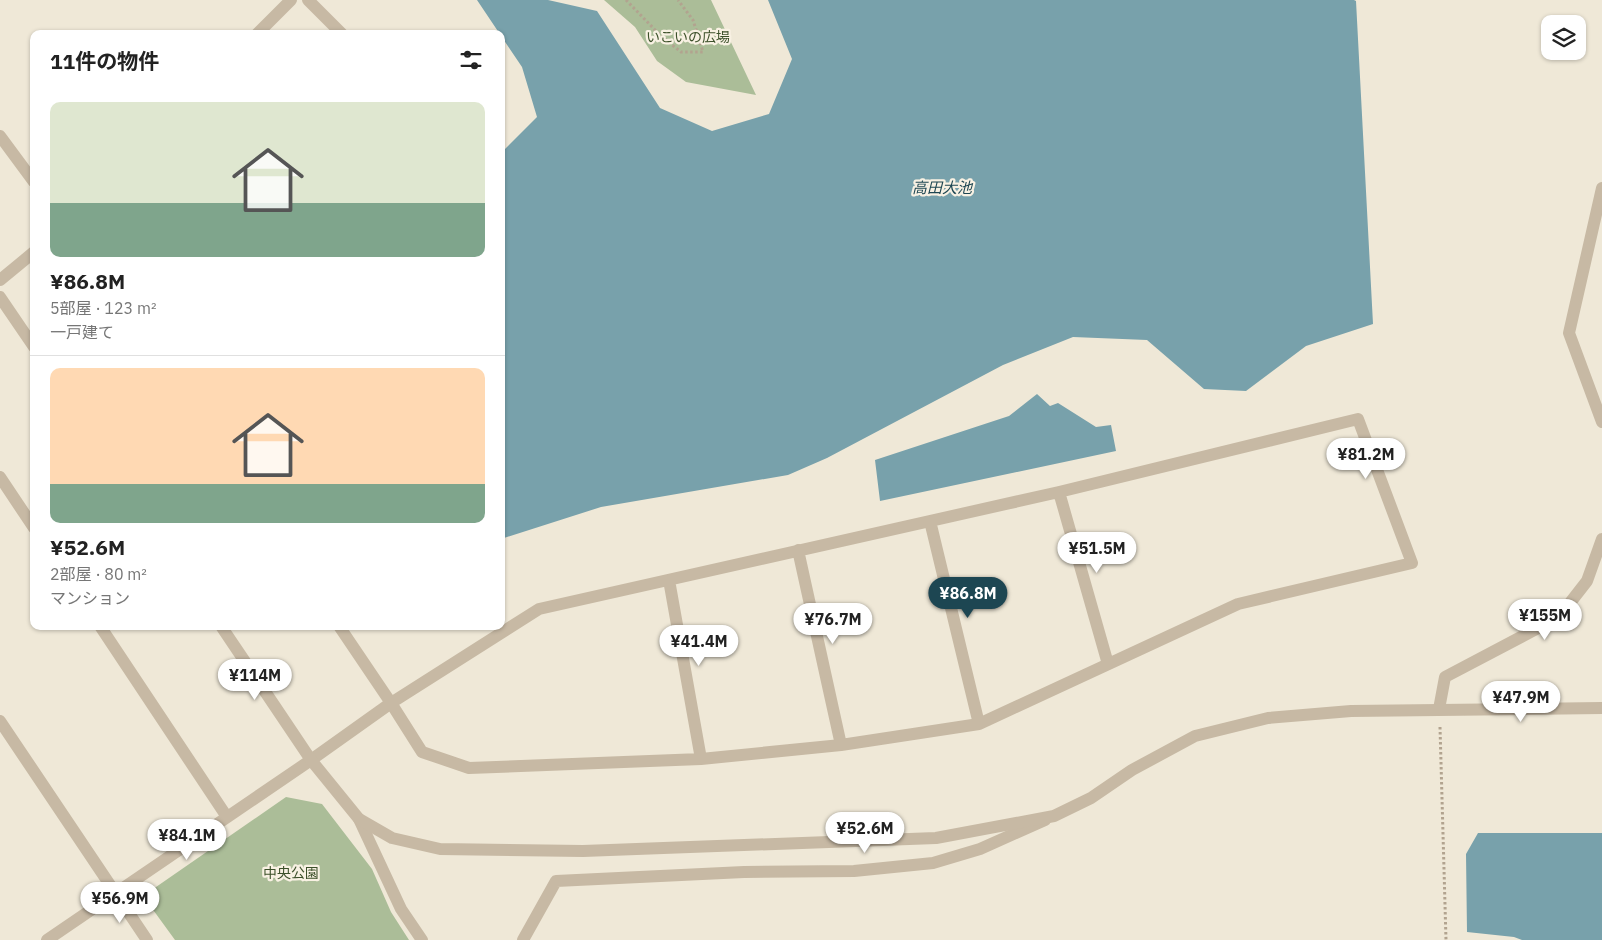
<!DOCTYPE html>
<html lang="ja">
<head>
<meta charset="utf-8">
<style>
	:root { --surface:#fff; --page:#f2f2f2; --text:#222; --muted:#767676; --line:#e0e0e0; --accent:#1d4652 }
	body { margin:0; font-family:"IBM Plex Sans","Noto Sans JP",sans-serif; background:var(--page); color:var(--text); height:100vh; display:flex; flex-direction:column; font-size:19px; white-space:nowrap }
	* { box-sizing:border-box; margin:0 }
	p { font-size:16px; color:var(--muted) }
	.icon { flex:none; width:28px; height:28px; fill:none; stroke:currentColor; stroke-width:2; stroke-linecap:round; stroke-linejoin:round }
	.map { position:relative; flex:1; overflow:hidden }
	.sheet { position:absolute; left:30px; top:30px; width:475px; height:600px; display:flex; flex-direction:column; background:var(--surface); border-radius:10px; box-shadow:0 1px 4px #0004 }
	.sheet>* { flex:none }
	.buttons { position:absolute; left:1541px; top:15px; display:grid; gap:10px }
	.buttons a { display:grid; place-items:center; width:45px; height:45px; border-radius:10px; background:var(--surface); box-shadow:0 1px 4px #0004; font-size:25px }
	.price { position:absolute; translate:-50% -42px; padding:0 11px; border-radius:18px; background:#fff; color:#222; font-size:16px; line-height:32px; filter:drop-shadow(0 1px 2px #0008) }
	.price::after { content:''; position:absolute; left:50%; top:30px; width:15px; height:11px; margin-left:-8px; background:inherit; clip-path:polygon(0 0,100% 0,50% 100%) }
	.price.on { background:var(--accent); color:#fff }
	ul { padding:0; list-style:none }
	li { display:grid; align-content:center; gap:10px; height:265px; padding:0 20px }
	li+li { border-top:1px solid var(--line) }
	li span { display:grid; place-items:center; height:155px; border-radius:10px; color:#555 }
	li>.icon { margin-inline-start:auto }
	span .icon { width:90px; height:90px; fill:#fffc; stroke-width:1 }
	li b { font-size:21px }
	h2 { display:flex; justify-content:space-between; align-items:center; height:60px; padding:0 20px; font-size:21px }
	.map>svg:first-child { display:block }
	.green { fill:#abbd98 }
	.water { fill:#78a1ab }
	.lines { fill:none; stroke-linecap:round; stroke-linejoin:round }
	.path { stroke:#b2a38f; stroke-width:3; stroke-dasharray:2.5 2.5; stroke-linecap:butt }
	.minor { stroke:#c7b9a4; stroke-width:12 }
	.tertiary { stroke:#c7b9a4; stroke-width:12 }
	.labels { text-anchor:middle; stroke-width:4.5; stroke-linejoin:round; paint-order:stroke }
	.park-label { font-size:14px; fill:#3c502a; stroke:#f8f1e3 }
	.water-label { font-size:15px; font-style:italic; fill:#1d4652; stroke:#f8f1e3 }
</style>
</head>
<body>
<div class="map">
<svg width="1602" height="940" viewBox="0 0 1602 940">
	<rect width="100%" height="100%" fill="#efe8d7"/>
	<!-- green -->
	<path class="green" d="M604,0H711L756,95L686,82L657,61L635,27Z
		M286,797L322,804L372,869L391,912L409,940H175L143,896Z"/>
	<!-- water -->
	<path class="water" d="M477,0H548L597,11L660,108L712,131L769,114L792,59L768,0H1354L1356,1L1373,324L1306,346L1246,391L1204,389L1147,340L1073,337L1003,365L827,458L788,475L601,507L501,539V153L537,117L522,67Z
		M1037,394L1050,406L1058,403L1096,427L1111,425L1116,451L880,501L875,460L1009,416Z
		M1478,833H1602V940H1522L1514,937L1467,932L1466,854Z"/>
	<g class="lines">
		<!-- path -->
		<path class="path" d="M626,0L661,36L681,52H703L693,20L678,0
			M1440,727L1446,940"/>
		<!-- minor -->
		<path class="minor" d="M308,0L342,34
			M257,34L291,0
			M0,136L34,182
			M1602,188L1569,333L1602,422
			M0,280L34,252
			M0,477L34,528
			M1059,492L1108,664
			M930,521L979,724
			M798,550L841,745
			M669,580L701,759
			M100,626L227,817
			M1439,709L1445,677L1559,617L1587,581L1602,539
			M0,721L147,940
			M359,819L401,909L422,940
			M47,940L311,760L391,703L539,609L1059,492L1358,419L1412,563L1238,604L979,724L841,745L701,759L469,768L422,752L391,703L339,626
			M523,940L556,881L744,872L854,871L933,863L980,849L1045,820"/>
		<!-- tertiary -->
		<path class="tertiary" d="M0,297L34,347
			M221,626L311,760L359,819L392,838L440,849L583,851L936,838L1054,816L1091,798L1132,770L1195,736L1268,718L1351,711L1602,708"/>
	</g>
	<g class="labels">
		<!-- park labels -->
		<g class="park-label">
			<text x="688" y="42">いこいの広場</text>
			<text x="291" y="878">中央公園</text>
		</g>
		<!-- water labels -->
		<g class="water-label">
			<text x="942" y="193">高田大池</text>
		</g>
	</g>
</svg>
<div class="buttons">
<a><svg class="icon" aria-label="layers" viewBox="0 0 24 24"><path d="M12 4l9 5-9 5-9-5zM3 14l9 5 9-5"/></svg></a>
</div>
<b class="price" style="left:1366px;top:480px">¥81.2M</b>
<b class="price" style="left:1097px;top:574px">¥51.5M</b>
<b class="price on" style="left:968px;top:619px">¥86.8M</b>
<b class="price" style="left:1545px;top:641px">¥155M</b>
<b class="price" style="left:833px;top:645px">¥76.7M</b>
<b class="price" style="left:699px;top:667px">¥41.4M</b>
<b class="price" style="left:255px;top:701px">¥114M</b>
<b class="price" style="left:1521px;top:723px">¥47.9M</b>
<b class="price" style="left:865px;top:854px">¥52.6M</b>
<b class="price" style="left:187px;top:861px">¥84.1M</b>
<b class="price" style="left:120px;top:924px">¥56.9M</b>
<section class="sheet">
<h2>11件の物件<svg class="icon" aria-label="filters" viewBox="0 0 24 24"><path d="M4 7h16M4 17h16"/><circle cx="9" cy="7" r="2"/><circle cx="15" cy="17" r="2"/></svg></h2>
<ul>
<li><span style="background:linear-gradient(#dfe7d0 65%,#7fa58c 0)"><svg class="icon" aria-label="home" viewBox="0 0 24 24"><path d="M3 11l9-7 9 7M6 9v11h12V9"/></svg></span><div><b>¥86.8M</b><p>5部屋 · 123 m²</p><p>一戸建て</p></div></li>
<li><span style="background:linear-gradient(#ffd9b3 75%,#7fa58c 0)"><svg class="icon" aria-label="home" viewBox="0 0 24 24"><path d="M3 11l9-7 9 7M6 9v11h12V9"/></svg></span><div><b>¥52.6M</b><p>2部屋 · 80 m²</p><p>マンション</p></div></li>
</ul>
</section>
</div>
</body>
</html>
